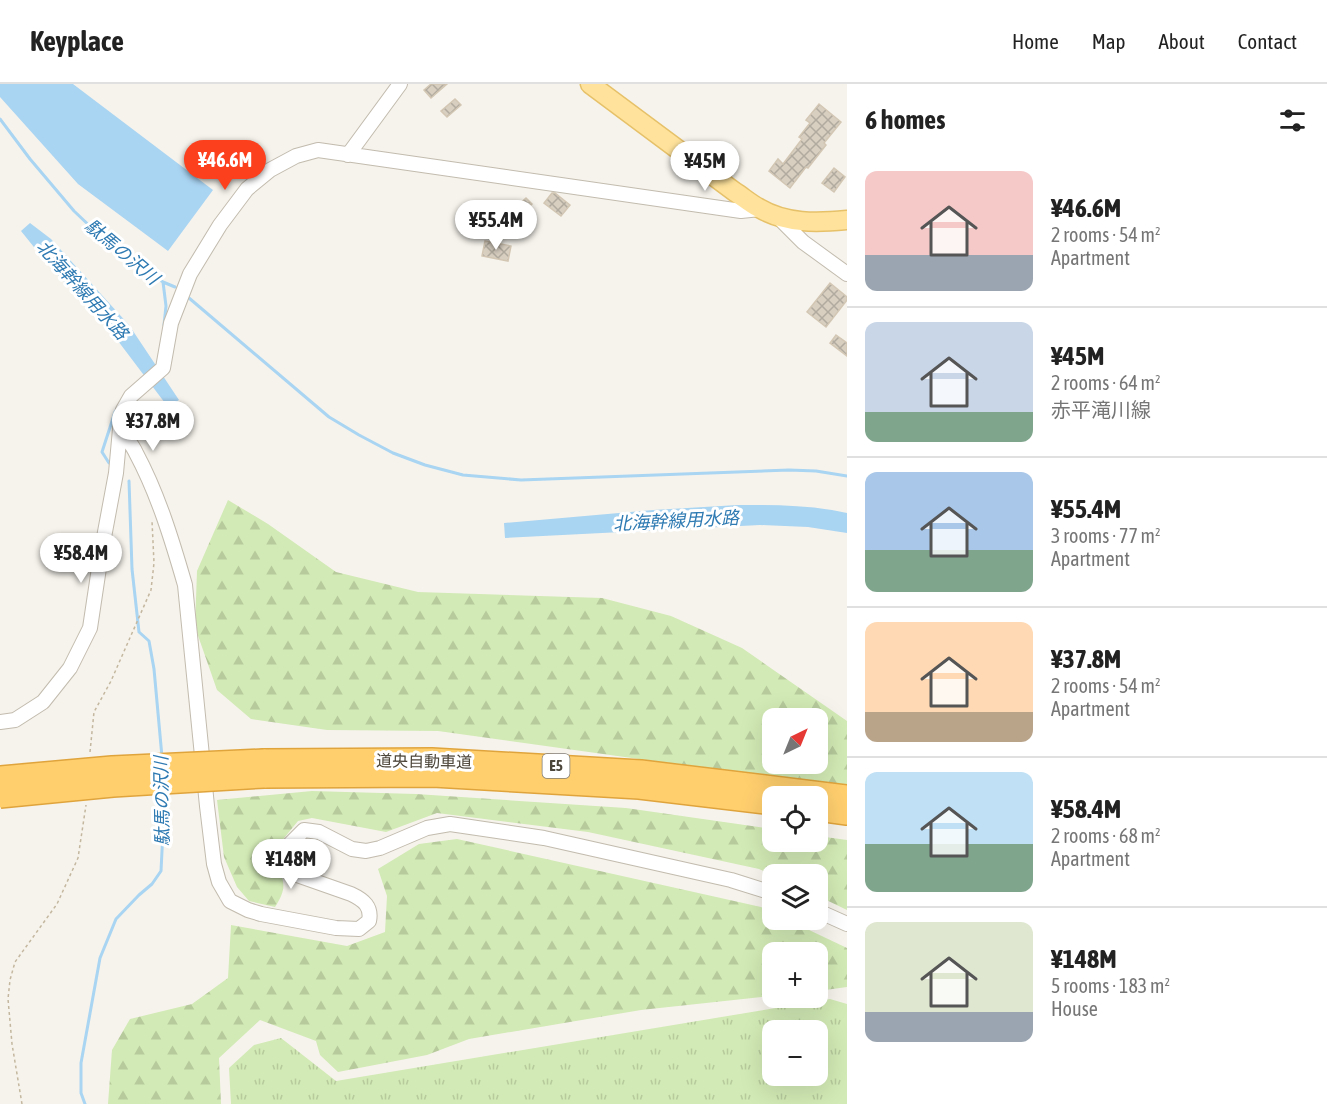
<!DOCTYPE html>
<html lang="en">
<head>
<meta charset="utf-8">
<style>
	:root { --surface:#fff; --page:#f2f2f2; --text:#222; --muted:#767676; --line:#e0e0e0; --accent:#fc3f1d }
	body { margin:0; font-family:"Asap Condensed","Noto Sans JP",sans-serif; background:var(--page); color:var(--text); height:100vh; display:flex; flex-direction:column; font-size:22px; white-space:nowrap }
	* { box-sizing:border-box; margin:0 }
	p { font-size:20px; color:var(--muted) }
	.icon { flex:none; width:33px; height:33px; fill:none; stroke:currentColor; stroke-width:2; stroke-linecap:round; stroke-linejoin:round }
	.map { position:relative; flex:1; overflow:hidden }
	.details { display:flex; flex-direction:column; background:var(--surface); width:480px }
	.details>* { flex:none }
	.needle { width:39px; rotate:43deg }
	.controls { position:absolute; left:762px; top:624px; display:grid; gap:12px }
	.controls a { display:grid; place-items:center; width:66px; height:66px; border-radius:12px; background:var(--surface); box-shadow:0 6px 24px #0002; font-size:30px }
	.price { position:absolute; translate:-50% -51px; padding:0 14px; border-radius:21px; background:#fff; color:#222; font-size:20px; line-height:39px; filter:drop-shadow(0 2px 3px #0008) }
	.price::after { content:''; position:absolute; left:50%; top:36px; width:18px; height:14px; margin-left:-9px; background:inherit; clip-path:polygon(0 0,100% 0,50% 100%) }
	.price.active { background:var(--accent); color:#fff }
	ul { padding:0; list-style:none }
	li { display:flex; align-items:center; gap:18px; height:150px; padding:0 18px }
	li+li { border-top:2px solid var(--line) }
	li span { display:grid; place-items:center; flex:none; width:168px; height:120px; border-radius:12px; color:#555 }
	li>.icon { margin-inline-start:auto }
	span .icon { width:72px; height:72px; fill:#fffc; stroke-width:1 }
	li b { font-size:26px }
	h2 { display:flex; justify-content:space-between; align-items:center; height:72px; padding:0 18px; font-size:26px }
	header { display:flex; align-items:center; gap:36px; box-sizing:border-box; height:84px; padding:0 30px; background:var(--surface); border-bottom:2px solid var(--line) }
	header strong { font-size:28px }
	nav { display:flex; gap:33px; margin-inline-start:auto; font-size:21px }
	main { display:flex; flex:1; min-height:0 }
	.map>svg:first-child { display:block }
	.grass { fill:url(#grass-tufts); fill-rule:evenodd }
	.forest { fill:url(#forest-firs); fill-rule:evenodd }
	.water { fill:#a9d4f2 }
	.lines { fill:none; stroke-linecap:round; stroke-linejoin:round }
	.stream { stroke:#a9d4f2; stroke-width:3 }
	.building { fill:url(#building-cross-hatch); stroke:#d3c7b4; stroke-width:1.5 }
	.minor-casing { stroke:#c2bbae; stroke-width:16 }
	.major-casing { stroke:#e6c16a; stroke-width:21 }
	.highway-casing { stroke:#e0a43c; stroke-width:24 }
	.path { stroke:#c4b79f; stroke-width:1.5; stroke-dasharray:3 3; stroke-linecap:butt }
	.minor { stroke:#fff; stroke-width:14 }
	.major { stroke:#ffe39c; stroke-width:18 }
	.highway { stroke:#ffcf6e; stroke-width:21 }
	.highway-bridge-casing { stroke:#e0a43c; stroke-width:24; stroke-linecap:butt }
	.highway-bridge { stroke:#ffcf6e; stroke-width:21 }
	.labels { text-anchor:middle; stroke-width:6; stroke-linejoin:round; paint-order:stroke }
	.shield { fill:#fff; stroke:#817c74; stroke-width:1.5 }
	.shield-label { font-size:15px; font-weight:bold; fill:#4b4439 }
	.street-label { font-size:16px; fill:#4b4439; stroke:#fff }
	.water-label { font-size:18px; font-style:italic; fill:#2e7ab2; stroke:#fff }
</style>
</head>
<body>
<header>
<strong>Keyplace</strong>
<nav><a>Home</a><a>Map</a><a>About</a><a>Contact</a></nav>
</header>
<main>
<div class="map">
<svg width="847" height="1020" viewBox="0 0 847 1020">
	<defs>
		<pattern id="grass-tufts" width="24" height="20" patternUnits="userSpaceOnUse" patternTransform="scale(1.5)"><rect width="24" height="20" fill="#d2eab5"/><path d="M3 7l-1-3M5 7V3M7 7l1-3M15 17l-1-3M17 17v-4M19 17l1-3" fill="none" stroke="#b6ca9c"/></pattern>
		<pattern id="forest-firs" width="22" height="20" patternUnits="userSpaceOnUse" patternTransform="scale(1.5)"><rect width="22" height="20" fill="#d2eab5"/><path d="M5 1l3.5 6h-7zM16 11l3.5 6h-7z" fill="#b6ca9c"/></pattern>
		<pattern id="building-cross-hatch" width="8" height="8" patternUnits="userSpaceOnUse" patternTransform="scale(1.5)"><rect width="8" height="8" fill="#d8cfc1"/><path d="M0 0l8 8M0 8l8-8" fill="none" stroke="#b1aa9e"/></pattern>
	</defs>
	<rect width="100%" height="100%" fill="#f6f3ec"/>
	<!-- grass -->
	<path class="grass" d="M830,915L847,920V1020H231L229,984L254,961L281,954L336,997ZM772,946H818V992H772Z"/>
	<!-- forest -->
	<path class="forest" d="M228,416L268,440L336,488L418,508L602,514L671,532L742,564L847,637V704L438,647L327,646L251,635L217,606L195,543L197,487ZM772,634H818V680H772Z
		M312,707L416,710L626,724L772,745V758H818V752L847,756V826L818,812V790L772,791L759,785L588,748L437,729L386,748L312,734L298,737L271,770C281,793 291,799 275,823L249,817L237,803L224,773L217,716Z
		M457,755L761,823L772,828V836H788L847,864V903L818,907V868H772V912L641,926L469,955L427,971L338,988L320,971L316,957L260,936L219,974L221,1020H108L112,966L130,935L192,920L228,894L231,841L347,862L385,848L387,812L378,785L419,760Z"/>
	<!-- water -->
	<path class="water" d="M0,0H73L213,106L168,167L78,100L0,13Z
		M30,139L51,155L129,241L179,316L168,323L115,253L46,178L21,147Z
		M738,421C775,421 811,421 847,429V449L808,443L760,441L505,454L504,439L653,426Z"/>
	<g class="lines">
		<!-- stream -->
		<path class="stream" d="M0,35L30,75L74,127L115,166L163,198L166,222L164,241
			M163,198L175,203
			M189,214L329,333L359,351L393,369L425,381L463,391L521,396L789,386L816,387L847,392
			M109,379L102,368L115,328L118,323
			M129,397L132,485L139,548L149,557L154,585L162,673
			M85,1020L81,1009V979L100,874L116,835L139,811L152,800L161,787L165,707"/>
	</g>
	<!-- building -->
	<path class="building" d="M431,0H447L431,14L424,6Z
		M455,15L461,21L447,33L441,27Z
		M819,20L841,38L824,59L826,61L808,84L806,83L790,104L769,87L778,75L783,80L802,55L799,53L810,39L806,36Z
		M834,84L845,93L834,108L822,99Z
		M552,109H555L570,121L561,132L544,119Z
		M526,114L532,120L521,131L515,124Z
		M485,157L511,162L508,177L482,172Z
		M830,199L847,213V216L826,243L807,228Z
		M836,251L847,259V272L830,259Z"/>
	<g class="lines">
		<defs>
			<path id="minor" d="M348,71L400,0
				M777,132L803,158L847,190
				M120,345C125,353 132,360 136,369C158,410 172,456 185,501L207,722L214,780L219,798L230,817L248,826L261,830L336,844L359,845L369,837C372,823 364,816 351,810L294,790L288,778V762L304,746L319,748L352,765L366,767L380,764L427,744L450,740L544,754L731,796L772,809
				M0,638L15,636L43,618L70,584L90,544L102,464L116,389L120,345L123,326L131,312L163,284L171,239L190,190L220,141L247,105L270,86L296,72L318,66L741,127L760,125
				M818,827L847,840"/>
			<path id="major" d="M590,0L735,108C743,113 751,120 759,124C786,140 817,139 847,136"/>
			<path id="highway" d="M264,676L432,675L641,687L847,712
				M264,693L433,692L639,704L772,720
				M818,726L847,730"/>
		</defs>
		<!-- minor casing -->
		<use href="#minor" class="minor-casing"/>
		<!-- major casing -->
		<use href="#major" class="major-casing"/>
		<!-- highway casing -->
		<use href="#highway" class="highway-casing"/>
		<!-- path -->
		<path class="path" d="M90,668L94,628L111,597L151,506L154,479L152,437
			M22,1020L12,960L8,915L10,896L15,878L57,820L78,774L86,721"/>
		<!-- minor -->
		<use href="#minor" class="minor"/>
		<!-- major -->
		<use href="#major" class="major"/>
		<!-- highway -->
		<use href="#highway" class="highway"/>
		<defs>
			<path id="highway-bridge" d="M0,693L112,683L264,676
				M0,713L113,702L264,693"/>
		</defs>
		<!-- highway-bridge casing -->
		<use href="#highway-bridge" class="highway-bridge-casing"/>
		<!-- highway-bridge -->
		<use href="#highway-bridge" class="highway-bridge"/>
	</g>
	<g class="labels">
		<!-- shield labels -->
		<rect class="shield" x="542.5" y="670" width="27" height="24" rx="4.5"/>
		<g class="shield-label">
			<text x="556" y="687">E5</text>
		</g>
		<!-- street labels -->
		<g class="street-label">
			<text transform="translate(424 677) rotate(1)" y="6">道央自動車道</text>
		</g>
		<!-- water labels -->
		<g class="water-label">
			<text transform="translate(122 168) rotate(40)" y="6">駄馬の沢川</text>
			<text transform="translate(82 206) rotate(48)" y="6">北海幹線用水路</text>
			<text transform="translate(676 437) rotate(-3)" y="6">北海幹線用水路</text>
			<text transform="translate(162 717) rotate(-91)" y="6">駄馬の沢川</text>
		</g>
	</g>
</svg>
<div class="controls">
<a><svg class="needle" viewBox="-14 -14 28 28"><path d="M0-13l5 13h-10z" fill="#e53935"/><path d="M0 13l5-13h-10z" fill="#767676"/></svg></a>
<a><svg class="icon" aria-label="locate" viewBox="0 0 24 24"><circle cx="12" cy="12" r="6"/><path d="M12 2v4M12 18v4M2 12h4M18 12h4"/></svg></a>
<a><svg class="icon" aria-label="layers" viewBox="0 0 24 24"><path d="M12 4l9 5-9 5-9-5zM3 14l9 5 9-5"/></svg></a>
<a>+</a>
<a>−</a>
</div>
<b class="price active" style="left:225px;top:107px">¥46.6M</b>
<b class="price" style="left:705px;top:108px">¥45M</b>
<b class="price" style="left:496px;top:167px">¥55.4M</b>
<b class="price" style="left:153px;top:368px">¥37.8M</b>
<b class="price" style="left:81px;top:500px">¥58.4M</b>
<b class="price" style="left:291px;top:806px">¥148M</b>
</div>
<section class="details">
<h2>6 homes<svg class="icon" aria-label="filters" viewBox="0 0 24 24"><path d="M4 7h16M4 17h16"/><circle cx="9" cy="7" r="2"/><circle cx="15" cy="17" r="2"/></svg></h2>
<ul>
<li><span style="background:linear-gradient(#f6c9c9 70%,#9aa5b1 0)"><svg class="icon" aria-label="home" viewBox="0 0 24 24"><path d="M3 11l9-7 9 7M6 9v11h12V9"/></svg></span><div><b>¥46.6M</b><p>2 rooms · 54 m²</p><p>Apartment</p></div></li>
<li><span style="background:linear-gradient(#c9d6e8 75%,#7fa58c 0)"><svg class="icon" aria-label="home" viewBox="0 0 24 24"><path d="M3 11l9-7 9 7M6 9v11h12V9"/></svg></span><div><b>¥45M</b><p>2 rooms · 64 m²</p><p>赤平滝川線</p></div></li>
<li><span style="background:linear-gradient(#a9c7e8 65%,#7fa58c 0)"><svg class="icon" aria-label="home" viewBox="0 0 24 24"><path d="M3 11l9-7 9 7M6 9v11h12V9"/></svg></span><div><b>¥55.4M</b><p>3 rooms · 77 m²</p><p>Apartment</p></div></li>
<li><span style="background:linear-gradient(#ffd9b3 75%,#b9a48a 0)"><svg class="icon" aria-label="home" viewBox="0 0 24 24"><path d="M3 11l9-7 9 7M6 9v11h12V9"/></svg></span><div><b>¥37.8M</b><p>2 rooms · 54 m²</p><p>Apartment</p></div></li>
<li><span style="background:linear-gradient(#bfe0f5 60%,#7fa58c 0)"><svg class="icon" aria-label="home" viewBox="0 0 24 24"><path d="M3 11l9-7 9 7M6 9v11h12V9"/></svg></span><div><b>¥58.4M</b><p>2 rooms · 68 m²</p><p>Apartment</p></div></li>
<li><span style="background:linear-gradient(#dfe7d0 75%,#9aa5b1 0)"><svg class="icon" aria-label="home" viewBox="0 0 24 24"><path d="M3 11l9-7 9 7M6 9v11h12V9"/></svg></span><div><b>¥148M</b><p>5 rooms · 183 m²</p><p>House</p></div></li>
</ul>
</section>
</main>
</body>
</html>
